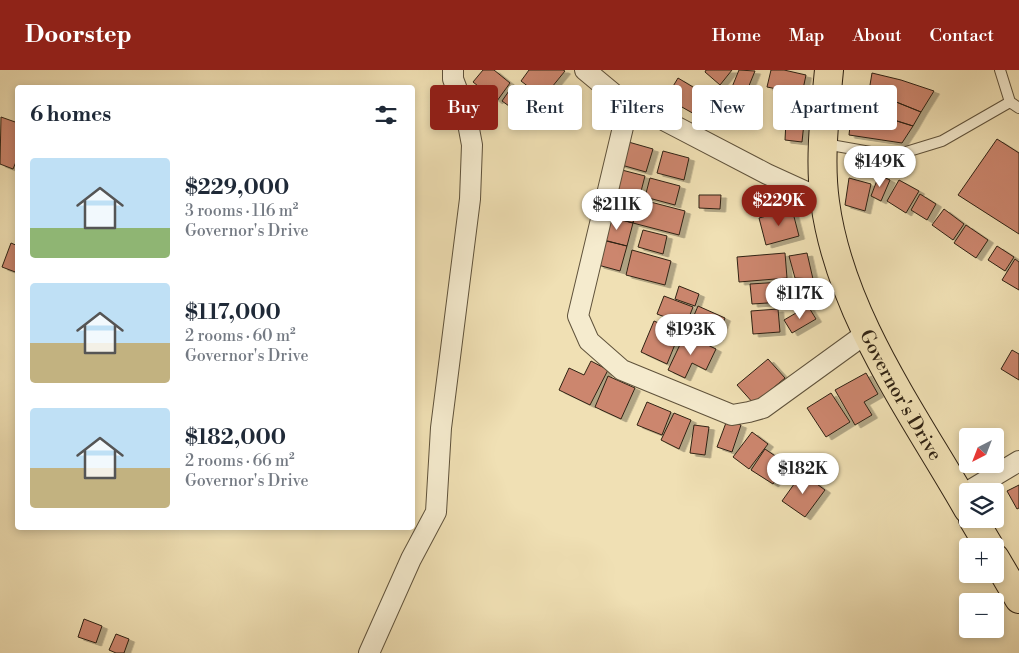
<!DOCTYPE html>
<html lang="en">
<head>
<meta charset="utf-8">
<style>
	:root { --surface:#fff; --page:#f6f6f7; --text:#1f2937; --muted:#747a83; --accent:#8f2418 }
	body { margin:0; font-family:"Libre Bodoni",serif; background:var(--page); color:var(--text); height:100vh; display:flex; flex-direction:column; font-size:19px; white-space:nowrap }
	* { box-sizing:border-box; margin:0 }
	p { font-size:16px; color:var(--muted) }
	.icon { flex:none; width:28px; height:28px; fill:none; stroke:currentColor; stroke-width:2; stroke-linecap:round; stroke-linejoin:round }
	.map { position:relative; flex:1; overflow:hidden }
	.side { position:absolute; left:15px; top:15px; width:400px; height:445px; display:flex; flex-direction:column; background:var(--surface); border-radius:5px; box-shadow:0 2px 8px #0003 }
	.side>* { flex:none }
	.guide { position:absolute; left:430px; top:15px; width:475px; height:45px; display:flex; gap:10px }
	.needle { width:32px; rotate:222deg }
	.controls { position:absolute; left:959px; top:358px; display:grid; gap:10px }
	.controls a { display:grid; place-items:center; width:45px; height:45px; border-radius:5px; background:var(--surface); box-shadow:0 2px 8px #0003; font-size:25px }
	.price { position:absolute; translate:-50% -42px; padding:0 11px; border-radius:18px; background:#fff; color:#222; font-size:16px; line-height:32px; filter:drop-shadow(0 1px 2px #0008) }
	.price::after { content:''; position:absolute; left:50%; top:30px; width:15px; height:11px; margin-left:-8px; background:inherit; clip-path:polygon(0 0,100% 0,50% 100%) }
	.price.on { background:var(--accent); color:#fff }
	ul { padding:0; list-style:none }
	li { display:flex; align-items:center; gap:15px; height:125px; padding:0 15px }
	li span { display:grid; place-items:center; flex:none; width:140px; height:100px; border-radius:5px; color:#555 }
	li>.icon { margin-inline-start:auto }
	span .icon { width:60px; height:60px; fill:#fffc; stroke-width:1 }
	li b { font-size:21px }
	h2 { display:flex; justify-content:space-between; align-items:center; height:60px; padding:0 15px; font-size:21px }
	.tag { padding:0 18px; border-radius:5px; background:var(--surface); box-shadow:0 2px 8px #0003; font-size:18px; line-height:45px }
	.tag.on { background:var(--accent); color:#fff }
	header { display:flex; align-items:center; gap:30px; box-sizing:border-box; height:70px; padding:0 25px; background:var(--accent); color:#fff }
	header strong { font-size:24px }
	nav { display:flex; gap:28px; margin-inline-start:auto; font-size:18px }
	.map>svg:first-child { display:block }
	.building { fill:#cc866e; stroke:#2f2213; filter:url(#shadow) }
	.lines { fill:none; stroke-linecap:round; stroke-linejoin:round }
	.service-casing { stroke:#5f523b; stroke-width:12 }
	.minor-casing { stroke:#5f523b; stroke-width:22 }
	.primary-casing { stroke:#2f2213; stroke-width:30 }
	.service { stroke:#f5ebce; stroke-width:10 }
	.minor { stroke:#f5ebce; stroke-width:20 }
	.primary { stroke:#f0e0b4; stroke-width:28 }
	.labels { text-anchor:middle; stroke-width:4.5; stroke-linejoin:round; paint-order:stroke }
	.street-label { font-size:19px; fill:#2f2213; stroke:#f5ebce }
</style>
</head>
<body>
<header>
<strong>Doorstep</strong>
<nav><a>Home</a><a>Map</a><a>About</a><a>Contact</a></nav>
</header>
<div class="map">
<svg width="1019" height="583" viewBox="0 0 1019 583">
	<defs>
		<filter id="shadow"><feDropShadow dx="5.5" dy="3" stdDeviation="0" flood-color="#0004"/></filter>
	</defs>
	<rect width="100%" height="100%" fill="#f0e0b4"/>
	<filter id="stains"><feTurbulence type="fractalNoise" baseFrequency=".004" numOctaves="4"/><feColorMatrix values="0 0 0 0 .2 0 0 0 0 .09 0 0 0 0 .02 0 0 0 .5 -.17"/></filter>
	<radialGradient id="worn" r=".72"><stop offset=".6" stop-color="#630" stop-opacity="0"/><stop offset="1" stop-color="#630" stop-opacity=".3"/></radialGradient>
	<!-- building -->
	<path class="building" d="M483,0H494L510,13L497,31L473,12Z
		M529,0H563L565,1L543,28L521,11Z
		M706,0H732L720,15L705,2Z
		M739,0L755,1L744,28L730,22Z
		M771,0H784L806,5L802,24L767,17Z
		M872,3L901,10L934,21L921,42L869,21Z
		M678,8L708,26L696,45L666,28Z
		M513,15L539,33L527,49L502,31Z
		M869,21L921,42L913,56L865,41Z
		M852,37L865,41L913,56L902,73L849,65Z
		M1,47L18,53V87L13,99L0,94Z
		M786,51L804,53L802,72L785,70Z
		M997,69L1019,83V164L958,125Z
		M625,71L653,79L646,102L618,94Z
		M663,81L689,88L684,110L657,103Z
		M618,99L645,106L639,129L613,120Z
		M879,105L890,110L881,131L871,126Z
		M650,108L680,116L675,135L645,127Z
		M849,108L871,114L865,141L845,135Z
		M899,110L919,121L906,143L887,131Z
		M615,123L638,129L633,153L609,147Z
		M920,124L936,134L927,150L911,140Z
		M699,125H721L720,139L699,138Z
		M639,129L685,141L679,165L633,153Z
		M792,139L799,166L766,175L759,148Z
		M944,139L964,154L953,170L932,155Z
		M608,146L633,153L627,176L602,170Z
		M966,155L988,170L976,188L954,173Z
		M643,160L667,166L663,184L638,177Z
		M604,170L627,176L620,201L598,195Z
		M11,173L18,176V203L2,197Z
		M997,176L1014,187L1005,201L988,190Z
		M632,180L671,191L665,215L626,205Z
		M785,183L787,208L739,212L737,187Z
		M807,183L813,209L795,208L789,186Z
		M1015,189L1019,192V220L1002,210Z
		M782,212L783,232L752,234L750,214Z
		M805,212L810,231L790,238L787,218Z
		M679,216L699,224L695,236L675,229Z
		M664,226L693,237L686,255L657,244Z
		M698,236L725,248L717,268L689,257Z
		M808,236L816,249L792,263L784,250Z
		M778,239L780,262L753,264L751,241Z
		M654,251L680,262L667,294L641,282Z
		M685,264L716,279L706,300L692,293L685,308L668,300Z
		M1012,280L1019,284V310L1001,299Z
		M768,289L785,308L754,334L737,315Z
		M591,291L608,300L590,335L559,320L569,298L584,305Z
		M866,303L878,324L864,332L872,345L855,355L835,320Z
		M608,306L635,318L621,349L595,337Z
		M831,323L850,352L826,367L807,338Z
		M647,332L671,342L662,365L637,355Z
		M674,343L691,350L679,379L661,370Z
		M727,350L741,355L732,382L717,377Z
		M694,355L709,357L705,385L690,383Z
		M752,362L768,374L749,399L733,387Z
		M765,379L787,394L773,414L751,400Z
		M802,403L825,420L805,447L782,431Z
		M1019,415V438L1017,439L1007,421Z
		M84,549L102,556L96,573L78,567Z
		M116,564L129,569L124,583H116L109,580Z"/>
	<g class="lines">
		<defs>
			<path id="service" d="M1000,0L1010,32L1019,38
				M825,74L893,86L942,71L1010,32"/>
			<path id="minor" d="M585,0L615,25L629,32L767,104L824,130
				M629,32L578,246L589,271L622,300L732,345L749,342L763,338L868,262
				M969,421L1019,391
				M369,583L411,489L436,442L441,358L470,129L472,75L466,43L453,9V0"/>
			<g id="primary">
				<path id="s1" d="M829,0C825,43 819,89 825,132C840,244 913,343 968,439"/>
				<path d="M973,449L989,476"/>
				<path d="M995,488L1019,529"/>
			</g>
		</defs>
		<!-- service casing -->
		<use href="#service" class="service-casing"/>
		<!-- minor casing -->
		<use href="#minor" class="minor-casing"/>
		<!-- primary casing -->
		<use href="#primary" class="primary-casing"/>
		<!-- service -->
		<use href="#service" class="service"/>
		<!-- minor -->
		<use href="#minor" class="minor"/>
		<!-- primary -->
		<use href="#primary" class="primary"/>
	</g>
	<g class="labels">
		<!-- street labels -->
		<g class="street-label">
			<text dy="7" stroke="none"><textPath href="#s1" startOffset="341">Governor's Drive</textPath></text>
		</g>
	</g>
	<rect width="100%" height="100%" filter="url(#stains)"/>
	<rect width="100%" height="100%" fill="url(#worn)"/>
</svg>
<div class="controls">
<a><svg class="needle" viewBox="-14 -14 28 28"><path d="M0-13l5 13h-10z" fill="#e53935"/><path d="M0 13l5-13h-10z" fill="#747a83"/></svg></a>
<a><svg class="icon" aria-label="layers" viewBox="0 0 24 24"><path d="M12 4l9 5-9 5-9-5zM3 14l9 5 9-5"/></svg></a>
<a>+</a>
<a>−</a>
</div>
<b class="price" style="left:880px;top:118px">$149K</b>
<b class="price on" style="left:779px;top:157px">$229K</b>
<b class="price" style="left:617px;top:161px">$211K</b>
<b class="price" style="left:800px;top:250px">$117K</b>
<b class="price" style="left:691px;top:286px">$193K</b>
<b class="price" style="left:803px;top:425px">$182K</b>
<div class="guide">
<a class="tag on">Buy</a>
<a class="tag">Rent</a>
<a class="tag">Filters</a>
<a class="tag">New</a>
<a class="tag">Apartment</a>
</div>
<section class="side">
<h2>6 homes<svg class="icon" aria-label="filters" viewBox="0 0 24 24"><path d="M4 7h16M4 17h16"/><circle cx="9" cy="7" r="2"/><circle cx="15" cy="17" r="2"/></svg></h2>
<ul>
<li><span style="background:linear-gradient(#bfe0f5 70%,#8fb573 0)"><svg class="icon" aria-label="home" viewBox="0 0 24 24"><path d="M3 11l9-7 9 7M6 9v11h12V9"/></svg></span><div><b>$229,000</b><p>3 rooms · 116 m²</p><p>Governor's Drive</p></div></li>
<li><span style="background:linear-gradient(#bfe0f5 60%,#c2b280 0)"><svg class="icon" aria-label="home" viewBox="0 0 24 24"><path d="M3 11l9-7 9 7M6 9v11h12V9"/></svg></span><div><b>$117,000</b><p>2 rooms · 60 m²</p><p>Governor's Drive</p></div></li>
<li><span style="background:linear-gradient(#bfe0f5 60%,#c2b280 0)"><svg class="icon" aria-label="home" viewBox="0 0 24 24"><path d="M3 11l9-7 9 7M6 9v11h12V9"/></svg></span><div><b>$182,000</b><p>2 rooms · 66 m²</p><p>Governor's Drive</p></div></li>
</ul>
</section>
</div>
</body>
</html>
